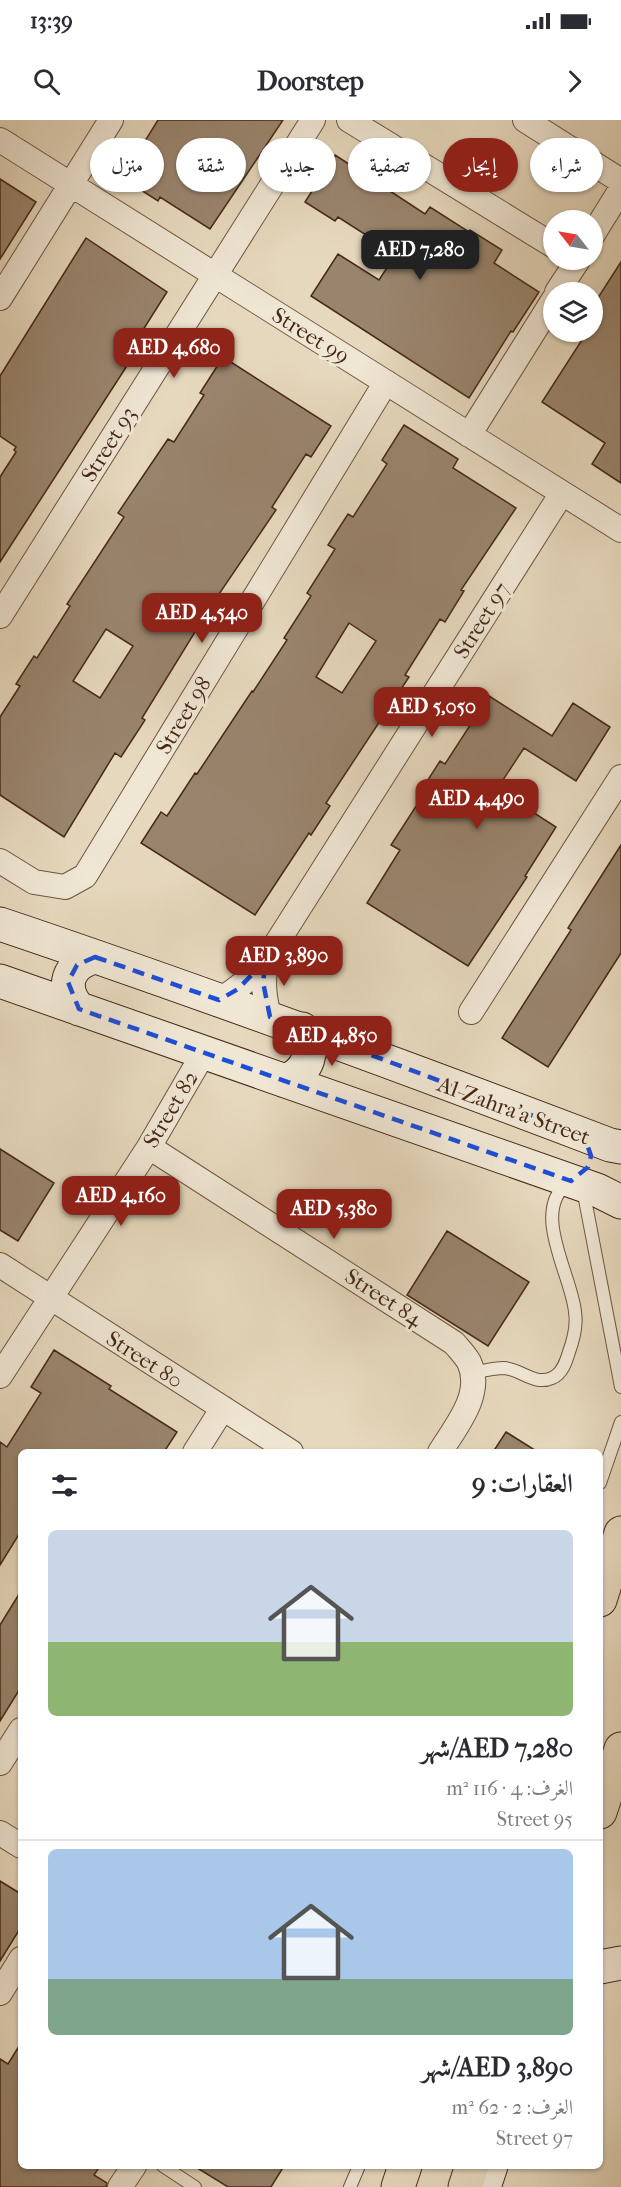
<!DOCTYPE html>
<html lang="ar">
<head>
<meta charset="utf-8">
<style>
	:root { --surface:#fff; --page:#f2f2f3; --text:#2b2b33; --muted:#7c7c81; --line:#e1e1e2; --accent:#8f2418 }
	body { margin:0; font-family:"IM FELL French Canon",Amiri,serif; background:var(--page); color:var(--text); direction:rtl; height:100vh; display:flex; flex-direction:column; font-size:22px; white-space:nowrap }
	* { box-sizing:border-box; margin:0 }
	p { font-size:20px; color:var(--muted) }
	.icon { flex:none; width:33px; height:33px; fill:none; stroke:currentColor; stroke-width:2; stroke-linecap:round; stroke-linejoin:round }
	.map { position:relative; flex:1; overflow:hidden; direction:ltr }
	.details { position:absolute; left:18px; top:1329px; width:585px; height:720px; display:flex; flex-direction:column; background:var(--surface); border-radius:9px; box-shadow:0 2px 4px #0004; direction:rtl }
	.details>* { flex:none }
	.hud { position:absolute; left:18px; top:18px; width:585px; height:54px; direction:rtl; display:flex; gap:12px }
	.needle { width:39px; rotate:301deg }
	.controls { position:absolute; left:543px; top:90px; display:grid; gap:12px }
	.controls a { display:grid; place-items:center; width:60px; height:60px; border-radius:50%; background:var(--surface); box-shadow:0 2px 4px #0004; font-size:30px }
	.price { position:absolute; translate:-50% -51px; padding:0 14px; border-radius:12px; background:var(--accent); color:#fff; font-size:20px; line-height:39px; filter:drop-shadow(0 2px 3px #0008) }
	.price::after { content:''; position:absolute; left:50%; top:36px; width:18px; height:14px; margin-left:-9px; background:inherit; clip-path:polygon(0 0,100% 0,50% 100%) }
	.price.selected { background:#222; color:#fff }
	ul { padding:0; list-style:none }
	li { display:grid; align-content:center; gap:12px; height:318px; padding:0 30px }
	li+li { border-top:2px solid var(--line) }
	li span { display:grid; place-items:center; height:186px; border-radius:9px; color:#555 }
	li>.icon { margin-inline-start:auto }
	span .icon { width:108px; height:108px; fill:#fffc; stroke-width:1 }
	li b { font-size:26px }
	h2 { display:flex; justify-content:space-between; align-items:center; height:72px; padding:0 30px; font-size:26px }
	.pill { padding:0 21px; border-radius:27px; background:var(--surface); box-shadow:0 2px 4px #0004; font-size:21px; line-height:54px }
	.pill.selected { background:var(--accent); color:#fff }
	.status { display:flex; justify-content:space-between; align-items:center; height:42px; padding:0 30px; background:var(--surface); direction:ltr }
	.status svg { height:16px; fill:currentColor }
	header { display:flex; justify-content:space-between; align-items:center; height:78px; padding:0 30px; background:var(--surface); font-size:27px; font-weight:700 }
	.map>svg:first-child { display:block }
	.building { fill:#99846d; stroke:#462816; stroke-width:1.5; fill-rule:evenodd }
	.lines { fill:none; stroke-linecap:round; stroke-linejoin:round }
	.lane-casing { stroke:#6e5440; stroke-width:14 }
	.street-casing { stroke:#6e5440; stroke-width:26 }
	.secondary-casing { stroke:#462816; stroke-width:35 }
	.primary-casing { stroke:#462816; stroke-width:35 }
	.lane { stroke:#efe6d4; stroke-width:12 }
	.street { stroke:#efe6d4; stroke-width:24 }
	.secondary { stroke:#efe6d4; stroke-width:33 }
	.primary { stroke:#e6d8bd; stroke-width:33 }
	.marked { fill:none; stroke:#1d4ed8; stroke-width:4.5; stroke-dasharray:12 8; stroke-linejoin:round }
	.labels { text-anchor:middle; stroke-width:6; stroke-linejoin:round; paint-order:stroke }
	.street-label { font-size:22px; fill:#462816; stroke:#efe6d4 }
</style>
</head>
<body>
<div class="status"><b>13:39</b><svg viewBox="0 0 49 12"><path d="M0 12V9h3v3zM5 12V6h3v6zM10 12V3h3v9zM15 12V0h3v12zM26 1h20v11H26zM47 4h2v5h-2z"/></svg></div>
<header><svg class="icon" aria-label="forward" viewBox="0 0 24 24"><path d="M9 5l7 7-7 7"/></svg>Doorstep<svg class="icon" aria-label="search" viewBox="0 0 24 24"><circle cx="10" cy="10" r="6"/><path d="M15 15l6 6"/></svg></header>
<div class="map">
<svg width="621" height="2067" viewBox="0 0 621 2067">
	<rect width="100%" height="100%" fill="#e6d8bd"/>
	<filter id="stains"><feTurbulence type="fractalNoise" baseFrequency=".00333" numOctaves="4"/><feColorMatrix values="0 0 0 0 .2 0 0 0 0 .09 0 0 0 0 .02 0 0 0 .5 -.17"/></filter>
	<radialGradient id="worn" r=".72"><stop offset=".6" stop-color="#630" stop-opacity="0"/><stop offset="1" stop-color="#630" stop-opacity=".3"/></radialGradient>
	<!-- building -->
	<path class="building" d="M158,0H283L210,109L160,77L158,81L122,58Z
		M335,35L425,94L430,87L469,112L470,110L502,130L494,143L539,172L513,212L511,211L469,278L311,176L338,134L379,160L396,134L338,97L335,101L305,82Z
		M0,59L36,82L0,139Z
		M86,118L167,172L129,232L134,235L0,442V357L16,332L14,330L16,327L0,316V256Z
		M621,142V363L592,344L605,323L542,282L587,212H592V187Z
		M223,237L331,306L311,337L306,334L272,387L276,390L219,474L225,478L204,511L198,507L142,598L145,600L121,637L115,633L64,717L0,675V597L20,566L16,564L34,536L37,538L70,486L67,484L124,397L118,393L168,319L174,322L204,275L200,273ZM106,509L133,526L100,578L73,561Z
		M404,305L458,339L453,348L516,388L461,470L464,471L445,502L440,499L405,555L409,557L326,683L330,686L311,715L309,713L255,795L141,723L161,692L167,696L195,653L197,654L252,571L253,572L287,520L284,518L311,476L307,473L335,429L328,425L348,394L353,397L387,344L382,340ZM349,503L376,521L342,573L316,557Z
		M489,576L552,616L573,583L610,607L576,661L524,628L497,669L556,707L525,756L527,757L468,846L367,783L400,730L391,725L422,677L419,674L440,641L445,644Z
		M621,725V833L548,947L502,918L571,810L568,808Z
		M0,1029L54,1063L18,1121L0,1110Z
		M447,1111L529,1162L488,1226L407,1175Z
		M54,1230L111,1266L109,1269L177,1312L164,1332H21V1411L0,1445V1322L7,1327L41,1273L31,1267Z
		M506,1312L538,1332H493Z
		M21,1471V1567L0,1601V1505Z
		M0,1761L21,1774V1807L0,1841Z
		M21,1923V2046H100L94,2055L107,2063L106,2067H0V1939L8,1944Z
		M194,2046H284L271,2067H228Z"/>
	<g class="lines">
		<defs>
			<path id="lane" d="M583,1069L621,1267
				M473,1253C482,1251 494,1248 504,1248C521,1249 534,1266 552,1258C562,1254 566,1242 569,1232C573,1221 577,1204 575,1192C572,1156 530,1091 568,1063
				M600,1363L621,1302
				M163,2046L195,2067
				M350,2067L359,2046"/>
			<path id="street" d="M349,0L554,126
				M525,0L621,61
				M0,20L621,410
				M592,116L621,69
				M557,172L578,140
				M0,178L111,0
				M469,315L554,179
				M0,496L313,0
				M0,741L34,762L65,767L85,756L386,262
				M266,840C263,861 263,877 270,897
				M219,880C239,869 252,857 266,840L562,373
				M471,892L621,657
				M149,1027L454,1223C459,1229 465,1235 469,1242C484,1274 456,1306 440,1332
				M0,1145L291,1332
				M0,1256L149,1027L203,934
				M195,1332L223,1288
				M0,1643L21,1610
				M0,1713L21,1726
				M0,1873L21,1839
				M120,2067L134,2046"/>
			<path id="secondary" d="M0,804C205,873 408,948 610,1025L621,1027
				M0,861L597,1070L621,1082
				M79,889C60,868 67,844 95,837
				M285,961C309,952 316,930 302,909
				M600,1847L621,1843
				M484,2067L491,2046"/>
			<path id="primary" d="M600,1480L621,1413
				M600,1692L621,1629
				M398,2067L405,2046
				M465,2067L472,2046"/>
		</defs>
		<!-- lane casing -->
		<use href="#lane" class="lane-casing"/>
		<!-- street casing -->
		<use href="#street" class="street-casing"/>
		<!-- secondary casing -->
		<use href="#secondary" class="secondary-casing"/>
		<!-- primary casing -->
		<use href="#primary" class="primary-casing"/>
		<!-- lane -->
		<use href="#lane" class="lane"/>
		<!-- street -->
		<use href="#street" class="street"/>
		<!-- secondary -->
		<use href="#secondary" class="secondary"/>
		<!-- primary -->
		<use href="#primary" class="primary"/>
	</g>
	<!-- marked area -->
	<path class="marked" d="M95,837L219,880L238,869L266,840L263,862L270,897L584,1015L591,1036L588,1047L571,1061L79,889L68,862L77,845Z"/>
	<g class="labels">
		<!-- street labels -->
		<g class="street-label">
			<text transform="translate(311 215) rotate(32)" y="8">Street 99</text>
			<text transform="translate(108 324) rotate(-58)" y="8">Street 93</text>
			<text transform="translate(481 500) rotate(-58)" y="8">Street 97</text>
			<text transform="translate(183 595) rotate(-59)" y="8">Street 98</text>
			<text transform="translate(170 989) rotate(-59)" y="8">Street 82</text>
			<text transform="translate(514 990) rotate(20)" y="8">Al-Zahra'a Street</text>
			<text transform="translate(384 1177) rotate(33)" y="8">Street 84</text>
			<text transform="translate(145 1239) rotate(33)" y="8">Street 80</text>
		</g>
	</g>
	<rect width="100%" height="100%" filter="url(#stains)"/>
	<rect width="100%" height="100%" fill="url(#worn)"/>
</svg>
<div class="controls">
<a><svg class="needle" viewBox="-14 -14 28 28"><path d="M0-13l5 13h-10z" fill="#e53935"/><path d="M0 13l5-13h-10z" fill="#7c7c81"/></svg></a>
<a><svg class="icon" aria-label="layers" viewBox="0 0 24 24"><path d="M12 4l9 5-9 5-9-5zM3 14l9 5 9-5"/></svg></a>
</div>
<b class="price selected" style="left:420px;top:161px">AED 7,280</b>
<b class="price" style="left:174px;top:259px">AED 4,680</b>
<b class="price" style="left:202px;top:524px">AED 4,540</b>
<b class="price" style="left:432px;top:618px">AED 5,050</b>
<b class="price" style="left:477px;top:710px">AED 4,490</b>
<b class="price" style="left:284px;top:867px">AED 3,890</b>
<b class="price" style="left:332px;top:947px">AED 4,850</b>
<b class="price" style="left:121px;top:1107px">AED 4,160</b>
<b class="price" style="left:334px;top:1120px">AED 5,380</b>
<div class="hud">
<a class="pill">شراء</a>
<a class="pill selected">إيجار</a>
<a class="pill">تصفية</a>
<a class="pill">جديد</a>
<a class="pill">شقة</a>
<a class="pill">منزل</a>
</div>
<section class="details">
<h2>العقارات: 9<svg class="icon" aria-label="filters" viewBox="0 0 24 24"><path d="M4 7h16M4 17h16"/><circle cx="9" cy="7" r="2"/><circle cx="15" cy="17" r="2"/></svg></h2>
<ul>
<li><span style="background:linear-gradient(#c9d6e8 60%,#8fb573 0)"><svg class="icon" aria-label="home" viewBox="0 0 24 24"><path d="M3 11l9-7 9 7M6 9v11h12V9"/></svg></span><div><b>AED 7,280/شهر</b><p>الغرف: 4 · 116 m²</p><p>Street 95</p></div></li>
<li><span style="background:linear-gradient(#a9c7e8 70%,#7fa58c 0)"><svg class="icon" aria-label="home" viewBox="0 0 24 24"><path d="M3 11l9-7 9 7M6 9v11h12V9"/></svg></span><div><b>AED 3,890/شهر</b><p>الغرف: 2 · 62 m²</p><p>Street 97</p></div></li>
</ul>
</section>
</div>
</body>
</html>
